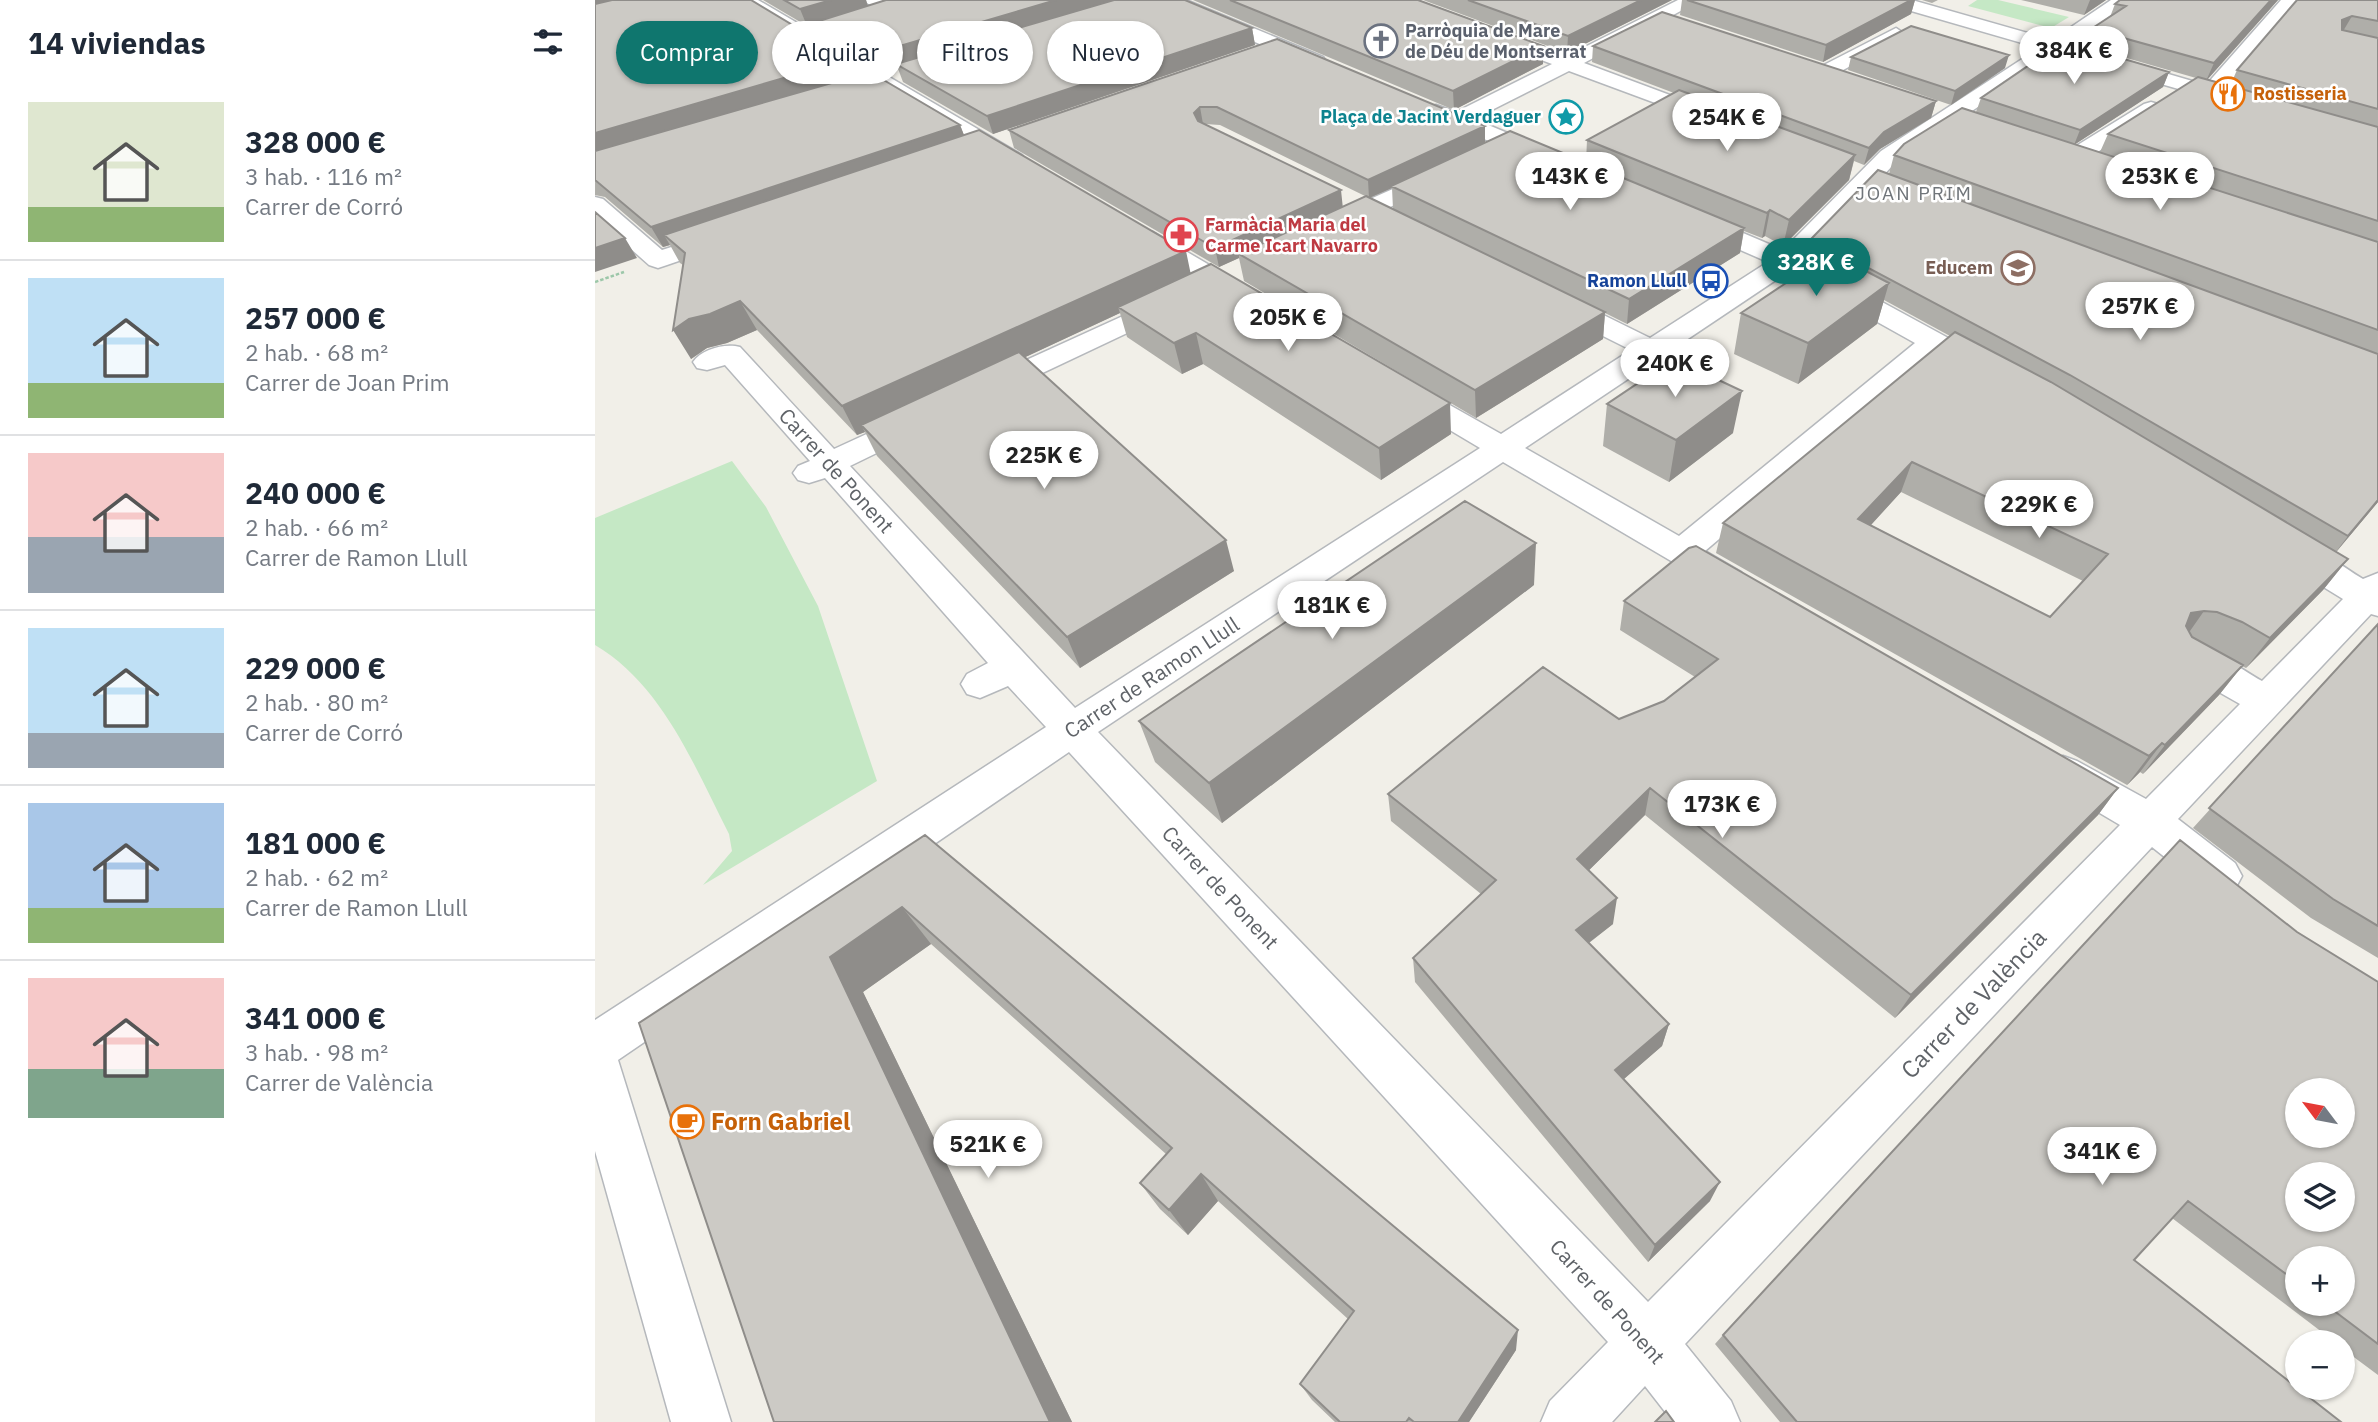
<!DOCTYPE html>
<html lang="es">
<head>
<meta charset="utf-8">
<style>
	:root { --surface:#fff; --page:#f6f6f7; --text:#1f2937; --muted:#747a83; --line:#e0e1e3; --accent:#0f766e }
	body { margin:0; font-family:"IBM Plex Sans",sans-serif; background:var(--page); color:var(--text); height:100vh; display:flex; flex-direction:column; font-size:26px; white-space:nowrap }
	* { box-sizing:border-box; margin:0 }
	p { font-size:23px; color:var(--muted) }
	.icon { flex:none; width:38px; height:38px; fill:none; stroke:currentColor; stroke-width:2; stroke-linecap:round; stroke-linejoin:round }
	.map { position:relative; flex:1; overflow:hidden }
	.sheet { display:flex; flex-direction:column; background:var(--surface); width:595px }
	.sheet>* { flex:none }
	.hud { position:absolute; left:21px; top:21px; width:665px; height:63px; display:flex; gap:14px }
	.needle { width:46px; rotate:302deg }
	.buttons { position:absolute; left:1690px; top:1078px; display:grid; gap:14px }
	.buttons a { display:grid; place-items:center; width:70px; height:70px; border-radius:50%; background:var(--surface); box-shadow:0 2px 5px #0004; font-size:35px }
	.price { position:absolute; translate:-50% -60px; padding:0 16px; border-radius:24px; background:#fff; color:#222; font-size:23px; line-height:46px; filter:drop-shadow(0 2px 4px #0008) }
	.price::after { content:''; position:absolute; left:50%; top:42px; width:21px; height:16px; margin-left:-10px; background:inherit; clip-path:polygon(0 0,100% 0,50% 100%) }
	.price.selected { background:var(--accent); color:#fff }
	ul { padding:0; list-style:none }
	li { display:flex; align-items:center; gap:21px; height:175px; padding:0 28px }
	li+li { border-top:2px solid var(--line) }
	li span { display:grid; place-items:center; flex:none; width:196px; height:140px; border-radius:0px; color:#555 }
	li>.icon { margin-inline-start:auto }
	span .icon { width:84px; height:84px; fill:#fffc; stroke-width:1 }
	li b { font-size:30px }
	h2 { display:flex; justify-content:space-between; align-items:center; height:84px; padding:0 28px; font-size:30px }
	.chip { padding:0 24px; border-radius:32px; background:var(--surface); box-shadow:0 2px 5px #0004; font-size:24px; line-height:63px }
	.chip.selected { background:var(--accent); color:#fff }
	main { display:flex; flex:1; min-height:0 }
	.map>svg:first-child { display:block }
	.green { fill:#c5e8c5 }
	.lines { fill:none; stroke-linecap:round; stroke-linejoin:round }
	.minor-casing { stroke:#b5b8bc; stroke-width:3 }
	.path { stroke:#9cc7a9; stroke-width:2.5; stroke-dasharray:3.5 2; stroke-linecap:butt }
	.minor { fill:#fff; fill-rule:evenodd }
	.wall { fill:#afaea9; fill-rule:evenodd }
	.shaded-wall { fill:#8f8d8a }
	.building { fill:#cccac5; stroke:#8f8d8a; stroke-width:2; fill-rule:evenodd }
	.labels { text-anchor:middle; stroke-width:5; stroke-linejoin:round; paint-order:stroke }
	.far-worship-label { font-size:18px; font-weight:bold; fill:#5b616d; stroke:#fff; text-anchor:start }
	.far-food-label { font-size:18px; font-weight:bold; fill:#c56008; stroke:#fff; text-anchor:start }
	.far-culture-label { font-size:18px; font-weight:bold; fill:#0d838f; stroke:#fff; text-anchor:end }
	.far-health-label { font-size:18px; font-weight:bold; fill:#be3a42; stroke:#fff; text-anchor:start }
	.far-education-label { font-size:18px; font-weight:bold; fill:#785e54; stroke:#fff; text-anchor:end }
	.far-transit-label { font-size:18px; font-weight:bold; fill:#164399; stroke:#fff; text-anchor:end }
	.far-neighbourhood-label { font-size:19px; letter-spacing:2px; fill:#70757a; stroke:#fff }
	.street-label { font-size:21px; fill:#5f6368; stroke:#fff }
	.near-street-label { font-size:24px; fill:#5f6368; stroke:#fff }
	.near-food-label { font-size:24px; font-weight:bold; fill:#c56008; stroke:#fff; text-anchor:start }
</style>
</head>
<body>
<main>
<section class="sheet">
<h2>14 viviendas<svg class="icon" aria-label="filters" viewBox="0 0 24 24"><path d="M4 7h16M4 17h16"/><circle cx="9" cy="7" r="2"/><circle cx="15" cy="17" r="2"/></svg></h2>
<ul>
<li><span style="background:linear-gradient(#dfe7d0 75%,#8fb573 0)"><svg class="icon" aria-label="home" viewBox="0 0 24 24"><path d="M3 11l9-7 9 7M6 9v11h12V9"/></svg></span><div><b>328 000 €</b><p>3 hab. · 116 m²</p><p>Carrer de Corró</p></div></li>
<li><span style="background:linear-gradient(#bfe0f5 75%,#8fb573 0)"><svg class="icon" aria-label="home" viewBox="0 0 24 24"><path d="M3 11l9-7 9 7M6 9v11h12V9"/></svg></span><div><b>257 000 €</b><p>2 hab. · 68 m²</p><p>Carrer de Joan Prim</p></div></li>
<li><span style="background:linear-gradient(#f6c9c9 60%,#9aa5b1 0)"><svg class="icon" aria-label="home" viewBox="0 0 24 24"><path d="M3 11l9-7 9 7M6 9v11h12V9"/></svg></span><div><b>240 000 €</b><p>2 hab. · 66 m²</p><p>Carrer de Ramon Llull</p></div></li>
<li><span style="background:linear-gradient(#bfe0f5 75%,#9aa5b1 0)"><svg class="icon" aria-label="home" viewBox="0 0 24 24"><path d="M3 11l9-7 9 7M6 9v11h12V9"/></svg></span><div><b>229 000 €</b><p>2 hab. · 80 m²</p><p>Carrer de Corró</p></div></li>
<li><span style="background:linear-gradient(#a9c7e8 75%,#8fb573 0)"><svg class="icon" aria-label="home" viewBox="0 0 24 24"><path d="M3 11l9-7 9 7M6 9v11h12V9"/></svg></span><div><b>181 000 €</b><p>2 hab. · 62 m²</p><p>Carrer de Ramon Llull</p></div></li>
<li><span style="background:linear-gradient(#f6c9c9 65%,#7fa58c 0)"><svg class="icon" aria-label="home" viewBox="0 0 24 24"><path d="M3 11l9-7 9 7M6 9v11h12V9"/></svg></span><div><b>341 000 €</b><p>3 hab. · 98 m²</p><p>Carrer de València</p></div></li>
</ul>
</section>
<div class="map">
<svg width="1783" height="1422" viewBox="0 0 1783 1422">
	<rect width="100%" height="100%" fill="#f1efe8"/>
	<!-- green -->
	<path class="green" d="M1382,0H1403L1474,17L1456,28L1373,6Z
		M137,461L171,507L223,606L282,781L108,885L137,851L134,834C100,768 68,685 0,645V518Z"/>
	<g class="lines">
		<defs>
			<path id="minor" d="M141,0H163L427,155L430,160L427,165H411Z
				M268,0H290L303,9L300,13L256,27L250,25L247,21L250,17L279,8Z
				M567,0H591L728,57L731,61L721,67L714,65L570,4Z
				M795,0H820L972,56L1083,0H1106L989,63L1123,113L1127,117L1123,121H1109L974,71L879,119L958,152L961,157L958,162H942L834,115L831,111L834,107L841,105L861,112L957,64L798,4Z
				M1289,0H1317L1457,40L1516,0H1537L1474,45L1611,85L1686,0H1705L1629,90L1646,95L1649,99L1646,103L1639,105L1462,54L1302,161L1208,259L1401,364L1405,370L1401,376C1380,381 1359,364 1341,354L1110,551L1146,572L1151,580L1146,588L1134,592L1122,588L908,462L503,732L1053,1302L1525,825L1454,783L1448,772L1454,761L1468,756L1482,761L1551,799L1645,704L1578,666L1573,656L1578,646C1607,638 1642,667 1667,681L1748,599L1683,559L1678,551L1683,543C1711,535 1744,565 1768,579L1783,573V616L1776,614L1583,819L1640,863L1647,876L1640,889L1625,895L1610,889L1557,847L1090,1344L1136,1401L1145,1422H1078L1050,1386L1017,1422H946L955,1401L1013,1342L474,752L23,1060L136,1422H76L0,1151V1020L451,727L413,686L385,698L372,694L366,684L372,674L393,663L230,478L214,483L203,480L198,473L203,466L215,461L130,365L112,370L102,368L98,362C107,349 130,343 145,347L239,449L313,415L324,412L335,415L339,421L335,427L255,466L480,708L885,448L801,398L796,392L801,386L811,383L821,386L906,434L1036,350L952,308L948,302L952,296L961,294L970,296L1055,338L1173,262L1090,226L1087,221L1090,216L1099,214L1108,216L1188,250L1286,151L1444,48L1292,4ZM1193,272L1320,343L1084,536L930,448Z
				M1301,28L1310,34L1308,38L1235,77H1221L1218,73L1221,69Z
				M1556,102L1563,104L1566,108L1563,112L1489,161H1473L1470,156L1473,151L1549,104Z
				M843,169L851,171L854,176L851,181L748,229L739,231L730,229L727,224L730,219Z
				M0,197L8,199L67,250L130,230L139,232L142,237L139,242L72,265L63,268L54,265L0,217Z
				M549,230L558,232L657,290L661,296L657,302L648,304L639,302L540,242L537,237L540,232Z
				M574,295L583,297L587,303L583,309L401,395L391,398L381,395L376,389L381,383Z"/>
		</defs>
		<!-- minor casing -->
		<use href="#minor" class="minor-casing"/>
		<!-- path -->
		<path class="path" d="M0,282L29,272"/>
		<!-- minor -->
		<use href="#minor" class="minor"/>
	</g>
	<!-- wall -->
	<path class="wall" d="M0,0L261,76L365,125L369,135L596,273L856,434L786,480L608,364L587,374L532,337L525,313L430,357L639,571L485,668L282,456L270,432L262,435L162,330L132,343L112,348L96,359L88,265L85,263L75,245L68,247L10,197L0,195Z
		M168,0H271L273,6L289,0H286H590L657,28L660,45L398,134L308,82L302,66L287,70L231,38L225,22L212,26Z
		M598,0H824L948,64L859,110Z
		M828,0H1077L972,53Z
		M1087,0H1320L1316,14L1228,62L1085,15Z
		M1327,0H1343L1337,3Z
		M1426,0H1511L1489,15Z
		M1525,0H1683L1612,80L1635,86L1642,70L1783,0V502L1741,552L1753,559L1728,590L1651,668L1647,666L1624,695L1548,774L1545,772L1532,785L1121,553L1128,523L1355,336L1289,300L1282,324L1203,384L1139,354L1146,313L1221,263L1212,258L1217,238L1294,174L1299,155L1381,112L1386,98L1448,63L1574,72L1568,87L1480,144L1505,152L1513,134L1601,78L1490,46L1496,29L1515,17L1520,4ZM1306,492L1488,581L1455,617L1276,525Z
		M682,39L890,126V143L991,162L992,140L1079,93L997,62L998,46L1341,101L1336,118L1285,149L1269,165L1259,161L1254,180L1188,246L1170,236L1167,238L1149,231L1145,253L1032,324L1010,313L1008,339L881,418L649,281L644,258L624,267L419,148L414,130ZM610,124L625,125L770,196L748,207ZM797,188L798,209L775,198Z
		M1256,57L1410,68L1356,105L1253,70Z
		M1012,404L1138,433L1074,482L1008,446Z
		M939,585L627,823L560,762L544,721Z
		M1029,601L1523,788L1503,815L1300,1018L1050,815L994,870L1018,924L994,943L1074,1024L1067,1046L1029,1079L1115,1201L1053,1262L820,982L818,958L886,894L796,821L793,794L1024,719L1069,701L1100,677L1025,630Z
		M1783,624V958L1716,918L1598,828Z
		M330,835L921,1350L874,1422H740L717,1400L705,1384L753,1319L623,1201L593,1235L565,1209L545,1183L571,1154L336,944L268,992L477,1422H179L44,1023Z
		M1702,932L1783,982V1375L1748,1349V1342H1740L1577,1218L1539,1260L1746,1422H1185L1120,1344L1128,1335ZM1703,1258L1748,1304H1703Z"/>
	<!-- shaded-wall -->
	<path class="shaded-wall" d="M0,0H27L0,7Z
		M236,0H271L273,7L224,21L225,22L212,26L205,9Z
		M461,0H522L301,64L302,66L287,70L281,53Z
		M1046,0H1077L972,53L973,36Z
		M1316,0H1320L1316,14L1228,62L1231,45Z
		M1495,0H1511L1489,15Z
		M1676,0H1683L1611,81L1619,63Z
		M1757,16L1747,33V20Z
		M657,28L660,45L398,134L392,116Z
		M948,46V64L859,110L858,91Z
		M1414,55L1410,68L1356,105L1360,91Z
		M254,59L262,77L0,155V133Z
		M1574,72L1568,87L1479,145L1485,130Z
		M1341,101L1336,118L1285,149L1269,165L1274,148L1289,132Z
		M605,107L608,124L603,131L599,113Z
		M365,125L372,143L69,235L75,245L68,247L56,227Z
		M890,126V144L796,186L797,188L774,198L773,180Z
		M1260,155L1254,180L1188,246L1194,220Z
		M746,190L748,209L644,254V258L624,267L620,248Z
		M1175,210L1170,236L1167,238L1172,213Z
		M1149,228L1145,253L1032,324L1034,299Z
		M30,238L42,258L0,272V248Z
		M591,251L597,280L523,307L525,313L272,431L266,425L270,432L262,435L247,406Z
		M1294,283L1282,324L1203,384L1213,343Z
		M145,301L162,330L132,343L112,348L96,359L78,330L94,319Z
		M1010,312L1008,339L881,418L880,390Z
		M601,333L608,364L587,374L579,343Z
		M1147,391L1138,433L1074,482L1081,440Z
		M855,403L856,434L786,480L784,448Z
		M1317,462L1306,492L1253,550L1263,519Z
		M1783,500V502L1737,557L1753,536Z
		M631,540L639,571L485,668L472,637Z
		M941,543L939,585L627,823L614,783Z
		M1753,559L1728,590L1651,668L1675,638Z
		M1609,611L1588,641L1575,644L1596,613Z
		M1648,665L1624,695L1548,774L1570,745Z
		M1567,743L1545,772L1532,785L1554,756Z
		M1055,788L1050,815L979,885L982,859Z
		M1523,788L1503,815L1300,1018L1316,995Z
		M1022,898L1018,924L978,955L981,930Z
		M307,907L336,944L268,992L477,1422H455L235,957Z
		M1074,1024L1067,1046L1015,1091L1020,1070Z
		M606,1174L623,1201L593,1235L574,1210Z
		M1125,1182L1115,1201L1053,1262L1060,1245Z
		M923,1330L921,1350L874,1422H863Z"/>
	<!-- building -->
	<path class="building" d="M17,0H156L254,59L0,133V4Z
		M189,0H236L205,9Z
		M291,0H461L281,53L224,21Z
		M519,0H590L657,28L392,116L301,64Z
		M635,0H823L948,46L858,91Z
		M873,0H1046L973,36Z
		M1092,0H1316L1231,45Z
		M1525,0H1676L1619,63L1496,29L1531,6L1520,4Z
		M1702,0H1783V21L1757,16L1747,20V30L1783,38V109L1642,70Z
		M1067,12L1341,101L1289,132L1274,148L998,46Z
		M1316,26L1414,55L1360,91L1256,57Z
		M682,39L890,126L773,180L622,107H605L599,113L603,121L746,190L620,248L414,130Z
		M1477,44L1574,72L1485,130L1386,98L1440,61L1448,63Z
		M275,72L365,125L56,227L0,180V151Z
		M1603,77L1783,127V221L1513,134Z
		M1084,90L1260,155L1194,220L1175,210L1172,213L992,140Z
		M1367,108L1783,242V330L1299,155L1309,144Z
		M384,130L591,251L247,406L145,301L115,314L94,319L78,330L90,253L69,235Z
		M915,131L1149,228L1034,299L796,186Z
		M1283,170L1783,354V500L1753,536L1475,375L1217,238Z
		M771,196L1010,312L880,390L644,254Z
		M0,212L30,238L0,248Z
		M1236,253L1294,283L1213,343L1146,313Z
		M616,264L855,403L784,448L601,333L579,343L523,307Z
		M1360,332L1456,382L1753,559L1675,638L1647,622L1622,612L1609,611L1596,613L1591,626L1597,637L1648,665L1570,745L1567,743L1554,756L1128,523ZM1317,462L1513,554L1455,617L1263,519Z
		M424,352L631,540L472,637L266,425Z
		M1079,359L1147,391L1081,440L1012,404Z
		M870,501L941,543L614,783L544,721Z
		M1101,546L1523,788L1316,995L1055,788L982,859L1022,898L981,930L1074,1024L1020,1070L1125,1182L1060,1245L818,958L901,880L793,794L948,667L1024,719L1069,701L1123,659L1029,601L1094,548Z
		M1783,624V926L1738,899L1614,808Z
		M330,835L923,1330L863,1422H819L814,1418L811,1422H745L705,1384L759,1311L606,1174L574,1210L545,1183L577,1148L307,907L235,957L455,1422H179L44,1023Z
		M1585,840L1702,932L1783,982V1344L1730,1304H1748V1258H1703V1283L1593,1201L1539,1260L1746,1422H1202L1128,1335ZM1703,1090H1748V1136H1703ZM1703,1174H1748V1220H1703Z
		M1071,1411L1079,1422H1060Z"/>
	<!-- icons -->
	<defs>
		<symbol id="church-ring" viewBox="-11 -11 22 22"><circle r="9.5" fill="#fff" stroke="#6b7280" stroke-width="1.5"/><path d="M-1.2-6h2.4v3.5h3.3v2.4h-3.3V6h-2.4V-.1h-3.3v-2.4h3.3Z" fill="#6b7280"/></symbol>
		<symbol id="restaurant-ring" viewBox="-11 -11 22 22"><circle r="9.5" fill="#fff" stroke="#e8710a" stroke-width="1.5"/><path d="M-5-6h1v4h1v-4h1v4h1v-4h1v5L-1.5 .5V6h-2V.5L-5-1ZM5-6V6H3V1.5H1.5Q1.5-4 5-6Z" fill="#e8710a"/></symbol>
		<symbol id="sight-ring" viewBox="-11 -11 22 22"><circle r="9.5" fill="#fff" stroke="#0f9aa8" stroke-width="1.5"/><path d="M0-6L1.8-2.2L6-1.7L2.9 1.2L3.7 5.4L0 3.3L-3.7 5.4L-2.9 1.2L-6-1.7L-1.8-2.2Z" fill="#0f9aa8"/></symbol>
		<symbol id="pharmacy-ring" viewBox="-11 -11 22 22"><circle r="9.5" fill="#fff" stroke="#e0444e" stroke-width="1.5"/><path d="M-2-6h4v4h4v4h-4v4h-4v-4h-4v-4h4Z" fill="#e0444e"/></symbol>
		<symbol id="school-ring" viewBox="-11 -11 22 22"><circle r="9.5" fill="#fff" stroke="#8d6e63" stroke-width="1.5"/><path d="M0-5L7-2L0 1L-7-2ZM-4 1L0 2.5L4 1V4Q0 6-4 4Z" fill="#8d6e63"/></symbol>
		<symbol id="bus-ring" viewBox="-11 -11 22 22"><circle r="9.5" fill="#fff" stroke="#1a4fb4" stroke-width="1.5"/><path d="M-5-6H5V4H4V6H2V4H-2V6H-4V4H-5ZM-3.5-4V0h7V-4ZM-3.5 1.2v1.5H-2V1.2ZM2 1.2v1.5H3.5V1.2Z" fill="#1a4fb4"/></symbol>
		<symbol id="cafe-ring" viewBox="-11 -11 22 22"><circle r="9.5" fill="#fff" stroke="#e8710a" stroke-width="1.5"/><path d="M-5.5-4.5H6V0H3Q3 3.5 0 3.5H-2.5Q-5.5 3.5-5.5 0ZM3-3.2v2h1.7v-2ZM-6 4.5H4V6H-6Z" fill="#e8710a"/></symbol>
	</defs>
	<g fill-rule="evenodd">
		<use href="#church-ring" x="767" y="22" width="38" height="38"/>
		<use href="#restaurant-ring" x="1614" y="75" width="38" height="38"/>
		<use href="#sight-ring" x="952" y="98" width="38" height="38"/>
		<use href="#pharmacy-ring" x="567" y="216" width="38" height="38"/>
		<use href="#school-ring" x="1404" y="249" width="38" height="38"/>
		<use href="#bus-ring" x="1097" y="262" width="38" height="38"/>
		<use href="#cafe-ring" x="73" y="1103" width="38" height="38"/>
	</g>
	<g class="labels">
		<!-- far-worship labels -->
		<g class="far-worship-label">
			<text x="810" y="37">Parròquia de Mare<tspan x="810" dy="21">de Déu de Montserrat</tspan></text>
		</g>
		<!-- far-food labels -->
		<g class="far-food-label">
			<text x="1658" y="100">Rostisseria</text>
		</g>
		<!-- far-culture labels -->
		<g class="far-culture-label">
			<text x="946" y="123">Plaça de Jacint Verdaguer</text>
		</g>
		<!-- far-health labels -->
		<g class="far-health-label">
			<text x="610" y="231">Farmàcia Maria del<tspan x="610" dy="21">Carme Icart Navarro</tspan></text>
		</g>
		<!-- far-education labels -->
		<g class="far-education-label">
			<text x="1398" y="274">Educem</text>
		</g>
		<!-- far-transit labels -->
		<g class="far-transit-label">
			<text x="1092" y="287">Ramon Llull</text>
		</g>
		<!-- far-neighbourhood labels -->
		<g class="far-neighbourhood-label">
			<text x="1319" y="200">JOAN PRIM</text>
		</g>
		<!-- street labels -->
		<g class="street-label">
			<text transform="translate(241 471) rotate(48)" y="7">Carrer de Ponent</text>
			<text transform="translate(557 678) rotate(-33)" y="7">Carrer de Ramon Llull</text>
			<text transform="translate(625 888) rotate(47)" y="7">Carrer de Ponent</text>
			<text transform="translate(1012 1302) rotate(48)" y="7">Carrer de Ponent</text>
		</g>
		<!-- near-street labels -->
		<g class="near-street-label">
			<text transform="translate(1379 1004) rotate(-46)" y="8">Carrer de València</text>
		</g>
		<!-- near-food labels -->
		<g class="near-food-label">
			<text x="116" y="1130">Forn Gabriel</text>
		</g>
	</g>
</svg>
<div class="buttons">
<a><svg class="needle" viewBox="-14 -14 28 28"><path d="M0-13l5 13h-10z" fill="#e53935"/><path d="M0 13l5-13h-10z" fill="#747a83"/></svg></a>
<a><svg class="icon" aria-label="layers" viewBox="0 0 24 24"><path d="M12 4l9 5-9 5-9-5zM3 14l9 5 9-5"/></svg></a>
<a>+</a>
<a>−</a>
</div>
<b class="price" style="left:1479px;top:86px">384K €</b>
<b class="price" style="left:1132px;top:153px">254K €</b>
<b class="price" style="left:975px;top:212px">143K €</b>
<b class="price" style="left:1565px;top:212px">253K €</b>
<b class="price selected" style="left:1221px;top:298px">328K €</b>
<b class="price" style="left:1545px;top:342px">257K €</b>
<b class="price" style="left:693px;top:353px">205K €</b>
<b class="price" style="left:1080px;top:399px">240K €</b>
<b class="price" style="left:449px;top:491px">225K €</b>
<b class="price" style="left:1444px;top:540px">229K €</b>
<b class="price" style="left:737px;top:641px">181K €</b>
<b class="price" style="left:1127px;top:840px">173K €</b>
<b class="price" style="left:393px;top:1180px">521K €</b>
<b class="price" style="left:1507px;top:1187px">341K €</b>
<div class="hud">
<a class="chip selected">Comprar</a>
<a class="chip">Alquilar</a>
<a class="chip">Filtros</a>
<a class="chip">Nuevo</a>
</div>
</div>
</main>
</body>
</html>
